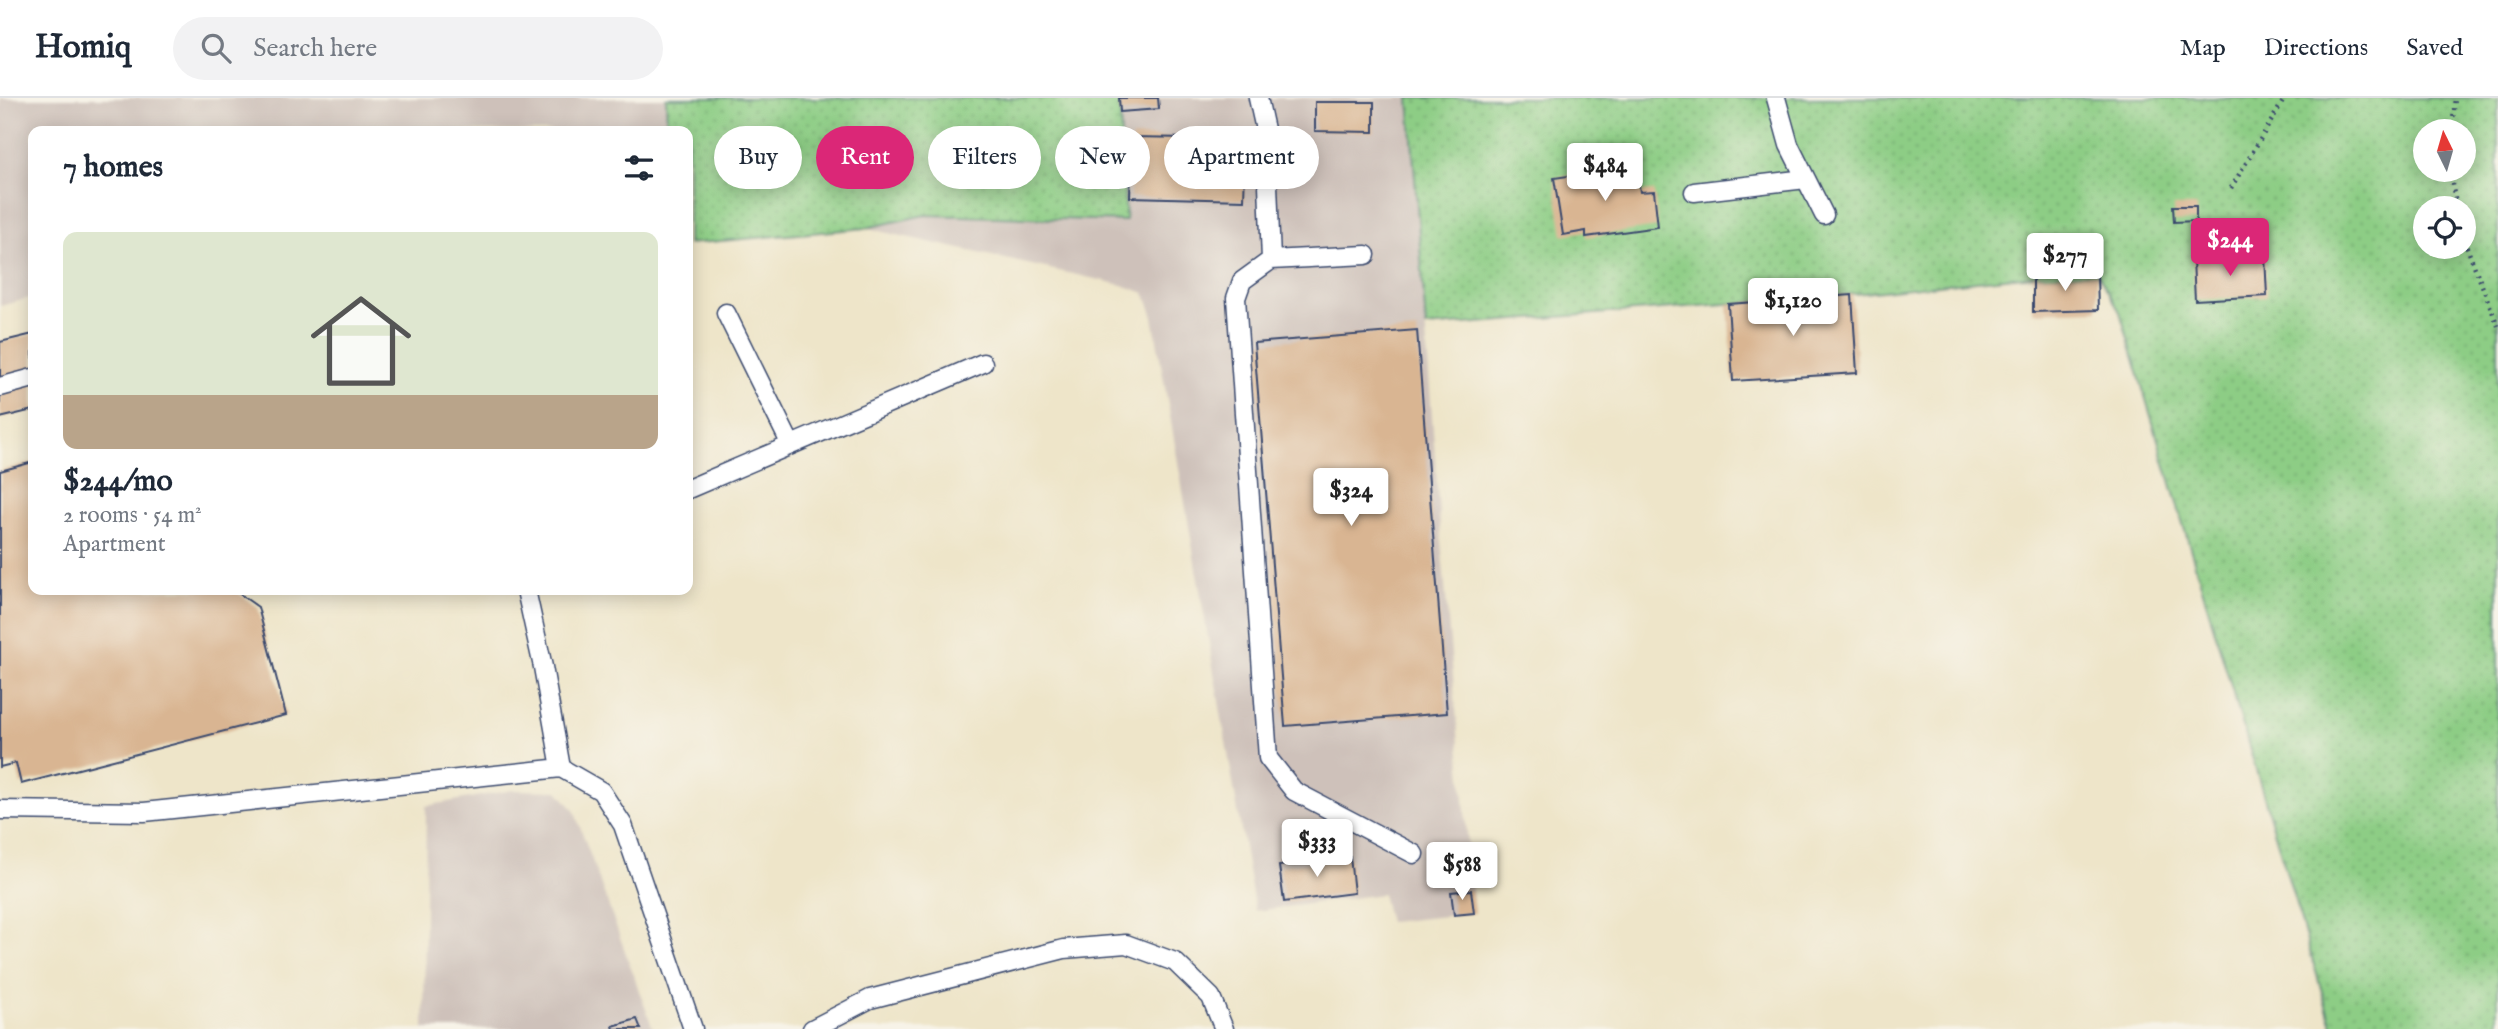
<!DOCTYPE html>
<html lang="en">
<head>
<meta charset="utf-8">
<style>
	:root { --surface:#fff; --page:#f2f2f3; --text:#1f2937; --muted:#747a83; --line:#e0e1e3; --accent:#db2777 }
	body { margin:0; font-family:"IM FELL English",serif; background:var(--page); color:var(--text); height:100vh; display:flex; flex-direction:column; font-size:26px; white-space:nowrap }
	* { box-sizing:border-box; margin:0 }
	p { font-size:23px; color:var(--muted) }
	.icon { flex:none; width:38px; height:38px; fill:none; stroke:currentColor; stroke-width:2; stroke-linecap:round; stroke-linejoin:round }
	.map { position:relative; flex:1; overflow:hidden }
	.panel { position:absolute; left:28px; top:28px; width:665px; height:469px; display:flex; flex-direction:column; background:var(--surface); border-radius:14px; box-shadow:0 4px 18px #0003 }
	.panel>* { flex:none }
	.top-card { position:absolute; left:714px; top:28px; width:665px; height:63px; display:flex; gap:14px }
	.needle { width:46px; rotate:355deg }
	.fabs { position:absolute; left:2413px; top:21px; display:grid; gap:14px }
	.fabs a { display:grid; place-items:center; width:63px; height:63px; border-radius:50%; background:var(--surface); box-shadow:0 4px 18px #0003; font-size:35px }
	.price { position:absolute; translate:-50% -60px; padding:0 16px; border-radius:7px; background:#fff; color:#222; font-size:23px; line-height:46px; filter:drop-shadow(0 2px 4px #0008) }
	.price::after { content:''; position:absolute; left:50%; top:42px; width:21px; height:16px; margin-left:-10px; background:inherit; clip-path:polygon(0 0,100% 0,50% 100%) }
	.price.on { background:var(--accent); color:#fff }
	ul { padding:0; list-style:none }
	li { display:grid; align-content:center; gap:14px; height:371px; padding:0 35px }
	li+li { border-top:2px solid var(--line) }
	li span { display:grid; place-items:center; height:217px; border-radius:14px; color:#555 }
	li>.icon { margin-inline-start:auto }
	span .icon { width:126px; height:126px; fill:#fffc; stroke-width:1 }
	li b { font-size:30px }
	h2 { display:flex; justify-content:space-between; align-items:center; height:84px; padding:0 35px; font-size:30px }
	.chip { padding:0 24px; border-radius:32px; background:var(--surface); box-shadow:0 4px 18px #0003; font-size:24px; line-height:63px }
	.chip.on { background:var(--accent); color:#fff }
	header { display:flex; align-items:center; gap:42px; box-sizing:border-box; height:98px; padding:0 35px; background:var(--surface); border-bottom:2px solid var(--line) }
	header strong { font-size:33px }
	nav { display:flex; gap:38px; margin-inline-start:auto; font-size:24px }
	.search { width:490px; height:63px; background:var(--page); display:flex; align-items:center; gap:18px; box-sizing:border-box; padding:0 24px; border-radius:38px; color:var(--muted); font-size:26px }
	.map>svg:first-child { display:block }
	.industrial { fill:#cec1ba }
	.grass { fill:url(#grass-dots); stroke:#547e72; stroke-width:2; fill-rule:evenodd }
	.building { fill:#d9b592 }
	.lines { fill:none; stroke-linecap:round; stroke-linejoin:round }
	.lane-casing { stroke:#3b4a6e; stroke-width:21 }
	.path { stroke:#3b4a6e; stroke-width:4.5; stroke-dasharray:2 5; stroke-linecap:butt }
	.lane { stroke:#fff; stroke-width:18 }
</style>
</head>
<body>
<header>
<strong>Homiq</strong>
<div class="search"><svg class="icon" aria-label="search" viewBox="0 0 24 24"><circle cx="10" cy="10" r="6"/><path d="M15 15l6 6"/></svg>Search here</div>
<nav><a>Map</a><a>Directions</a><a>Saved</a></nav>
</header>
<div class="map">
<svg width="2498" height="931" viewBox="0 0 2498 931">
	<defs>
		<pattern id="grass-dots" width="8" height="8" patternUnits="userSpaceOnUse" patternTransform="scale(1.75)"><rect width="8" height="8" fill="#8dcd85"/><path d="M2 2h.1M6 6h.1" fill="none" stroke="#79b075" stroke-width="1.8" stroke-linecap="round"/></pattern>
	</defs>
	<rect width="100%" height="100%" fill="#f7f3e8"/>
	<filter id="ink" filterUnits="userSpaceOnUse"><feTurbulence type="fractalNoise" baseFrequency=".0143" numOctaves="2"/><feDisplacementMap in="SourceGraphic" scale="14" xChannelSelector="R" yChannelSelector="G"/><feConvolveMatrix kernelMatrix="1 2 1 2 8 2 1 2 1" color-interpolation-filters="sRGB"/></filter>
	<filter id="wash" filterUnits="userSpaceOnUse"><feTurbulence type="fractalNoise" baseFrequency=".00686" numOctaves="4" result="noise"/><feDisplacementMap in="SourceGraphic" scale="28" xChannelSelector="R" yChannelSelector="G"/><feGaussianBlur stdDeviation="1.57" result="paint"/><feColorMatrix in="noise" values="0 0 0 0 0 0 0 0 0 0 0 0 0 0 0 0 0 1.4 0 .05"/><feComposite in="paint" operator="in"/></filter>
	<g filter="url(#wash)">
		<rect width="100%" height="100%" fill="#eee5c9"/>
		<!-- industrial -->
		<path class="industrial" d="M0,0H666L667,33H33V199L0,208Z
			M1119,0H1409L1441,443L1474,815L1389,824L1382,796L1255,813L1152,213L1145,195L1122,187L866,130L925,117L1126,123Z
			M513,692L558,693L574,712L653,931H424L426,708Z"/>
		<!-- grass -->
		<path class="grass" d="M666,0H1119L1126,123L925,117L866,130L688,146V33H667Z
			M1409,0H2498V931H2333L2120,214L2098,176L2033,177L1854,196L1426,229ZM2426,33H2464V72H2426ZM2426,110H2464V149H2426Z"/>
		<g id="blocks">
			<!-- building -->
			<path class="building" d="M1119,0H1158L1159,11L1120,14Z
				M1315,4H1374V34L1315,33Z
				M1132,39L1246,41L1244,102L1130,99Z
				M1636,68L1640,94L1654,93L1658,129L1586,139V133L1563,137L1554,80Z
				M2173,108H2196V123L2174,124Z
				M2265,158L2267,198L2195,202L2193,162Z
				M2097,176L2098,212L2033,214V177Z
				M1852,197L1857,275L1733,283L1728,206Z
				M1417,232L1447,615L1285,628L1254,245Z
				M33,236V312L0,320V244Z
				M33,364V492H234L258,509L286,617L21,686L16,665L0,669V373Z
				M1350,759L1354,795L1284,804L1279,768Z
				M1471,792L1474,815L1454,817L1451,794Z
				M637,921L641,931H614L613,928Z"/>
		</g>
	</g>
	<g filter="url(#ink)">
		<use href="#blocks" fill-opacity="0" stroke="#3b4a6e" stroke-width="2"/>
		<g class="lines">
			<defs>
				<path id="lane" d="M1258,0L1266,36L1271,162
					M1776,0L1789,47L1824,117
					M1694,94L1806,81
					M1366,157L1271,162L1242,183L1236,200L1268,660L1294,693L1414,756
					M726,215L791,347
					M0,289L33,280
					M688,391L983,265
					M526,492L543,569L561,670
					M0,712L144,714L561,670L601,693L623,727L693,931
					M812,931L870,901L1064,851L1126,846L1175,864L1211,899L1224,931"/>
			</defs>
			<!-- lane casing -->
			<use href="#lane" class="lane-casing"/>
			<!-- path -->
			<path class="path" d="M2452,33L2455,0
				M2449,72L2457,110
				M2231,90L2285,0
				M2464,142L2498,228"/>
			<!-- lane -->
			<use href="#lane" class="lane"/>
		</g>
	</g>
</svg>
<div class="fabs">
<a><svg class="needle" viewBox="-14 -14 28 28"><path d="M0-13l5 13h-10z" fill="#e53935"/><path d="M0 13l5-13h-10z" fill="#747a83"/></svg></a>
<a><svg class="icon" aria-label="locate" viewBox="0 0 24 24"><circle cx="12" cy="12" r="6"/><path d="M12 2v4M12 18v4M2 12h4M18 12h4"/></svg></a>
</div>
<b class="price" style="left:1605px;top:105px">$484</b>
<b class="price on" style="left:2230px;top:180px">$244</b>
<b class="price" style="left:2065px;top:195px">$277</b>
<b class="price" style="left:1793px;top:240px">$1,120</b>
<b class="price" style="left:1351px;top:430px">$324</b>
<b class="price" style="left:1317px;top:781px">$333</b>
<b class="price" style="left:1462px;top:804px">$588</b>
<div class="top-card">
<a class="chip">Buy</a>
<a class="chip on">Rent</a>
<a class="chip">Filters</a>
<a class="chip">New</a>
<a class="chip">Apartment</a>
</div>
<section class="panel">
<h2>7 homes<svg class="icon" aria-label="filters" viewBox="0 0 24 24"><path d="M4 7h16M4 17h16"/><circle cx="9" cy="7" r="2"/><circle cx="15" cy="17" r="2"/></svg></h2>
<ul>
<li><span style="background:linear-gradient(#dfe7d0 75%,#b9a48a 0)"><svg class="icon" aria-label="home" viewBox="0 0 24 24"><path d="M3 11l9-7 9 7M6 9v11h12V9"/></svg></span><div><b>$244/mo</b><p>2 rooms · 54 m²</p><p>Apartment</p></div></li>
</ul>
</section>
</div>
</body>
</html>
